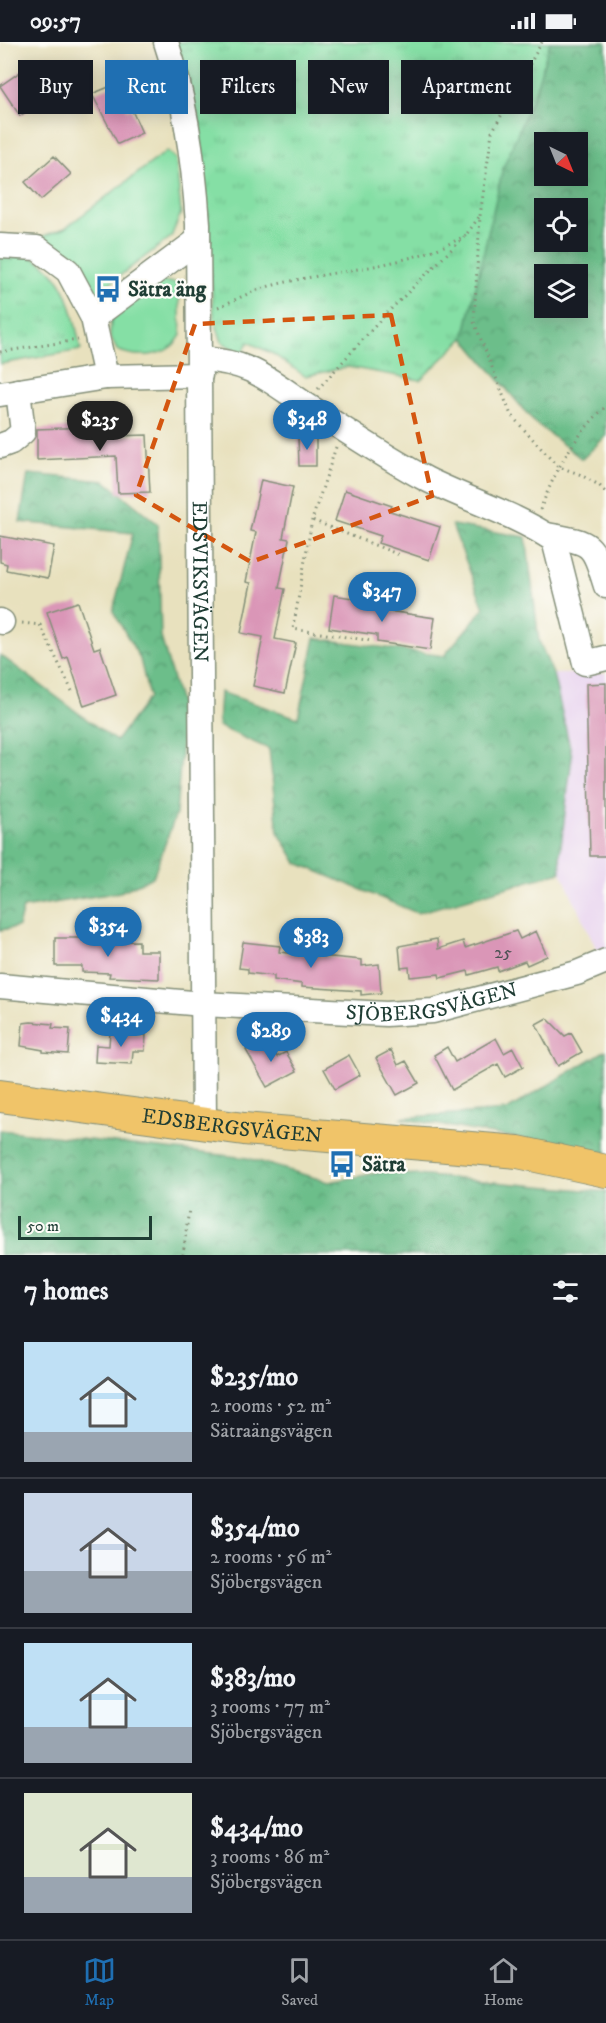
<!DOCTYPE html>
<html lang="en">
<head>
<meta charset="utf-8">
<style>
	:root { --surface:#171b24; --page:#20242c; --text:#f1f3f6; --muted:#9ea1a6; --line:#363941; --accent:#1f6fb2 }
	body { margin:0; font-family:"IM FELL DW Pica",serif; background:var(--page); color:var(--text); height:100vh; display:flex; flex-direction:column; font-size:22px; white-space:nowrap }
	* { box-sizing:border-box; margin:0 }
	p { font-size:20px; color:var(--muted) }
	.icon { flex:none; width:33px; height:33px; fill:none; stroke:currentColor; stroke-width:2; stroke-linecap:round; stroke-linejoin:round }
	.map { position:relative; height:1213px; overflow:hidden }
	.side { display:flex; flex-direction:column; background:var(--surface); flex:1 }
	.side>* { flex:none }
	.banner { position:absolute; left:18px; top:18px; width:570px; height:54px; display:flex; gap:12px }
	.needle { width:39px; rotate:137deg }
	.tools { position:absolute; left:534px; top:90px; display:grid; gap:12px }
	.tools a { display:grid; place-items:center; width:54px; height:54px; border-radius:0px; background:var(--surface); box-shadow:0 3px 15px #0003; font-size:30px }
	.scale { position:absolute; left:18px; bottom:15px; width:134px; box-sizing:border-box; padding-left:6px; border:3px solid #1f3d34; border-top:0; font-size:16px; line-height:21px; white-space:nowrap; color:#1f3d34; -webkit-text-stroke:4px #fdfcf7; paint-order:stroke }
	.price { position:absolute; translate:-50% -51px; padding:0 14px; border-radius:21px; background:var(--accent); color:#fff; font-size:20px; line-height:39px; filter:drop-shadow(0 2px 3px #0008) }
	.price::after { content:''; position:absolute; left:50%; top:36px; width:18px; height:14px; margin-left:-9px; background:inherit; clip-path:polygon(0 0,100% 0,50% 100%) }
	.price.selected { background:#222; color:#fff }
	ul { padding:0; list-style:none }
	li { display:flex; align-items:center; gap:18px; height:150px; padding:0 24px }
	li+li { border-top:2px solid var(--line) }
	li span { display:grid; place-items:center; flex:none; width:168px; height:120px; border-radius:0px; color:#555 }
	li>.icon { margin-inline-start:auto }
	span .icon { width:72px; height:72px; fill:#fffc; stroke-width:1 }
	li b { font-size:26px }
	h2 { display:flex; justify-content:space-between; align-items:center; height:72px; padding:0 24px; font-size:26px }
	.chip { padding:0 21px; border-radius:0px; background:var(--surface); box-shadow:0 3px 15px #0003; font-size:21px; line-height:54px }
	.chip.selected { background:var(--accent); color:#fff }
	.status { display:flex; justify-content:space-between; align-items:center; height:42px; padding:0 30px; background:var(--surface); direction:ltr }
	.status svg { height:16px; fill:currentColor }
	.tab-bar { display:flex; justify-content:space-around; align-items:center; height:84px; border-top:2px solid var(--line); background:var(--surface); font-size:16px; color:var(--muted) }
	.tab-bar a { display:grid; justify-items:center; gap:3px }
	.tab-bar .selected { color:var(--accent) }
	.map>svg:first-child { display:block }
	.built { fill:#e7d2ef }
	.grass { fill:#85dfa5; stroke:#528e6c; stroke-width:1.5 }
	.forest { fill:url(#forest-crowns); stroke:#467e5f; stroke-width:1.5; fill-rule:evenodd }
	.park { fill:url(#park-tufts); stroke:#528e6c; stroke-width:1.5 }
	.building { fill:#da96b7 }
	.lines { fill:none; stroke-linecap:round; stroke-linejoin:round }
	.minor-casing { stroke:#848f79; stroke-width:27 }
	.major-casing { stroke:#848f79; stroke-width:34 }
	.path { stroke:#848f79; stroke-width:3; stroke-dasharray:1.5 4.5; stroke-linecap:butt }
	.minor { stroke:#fff; stroke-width:24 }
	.major { stroke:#f0c469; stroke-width:32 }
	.marked { fill:none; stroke:#d45610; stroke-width:4.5; stroke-dasharray:12 8; stroke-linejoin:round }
	.labels { text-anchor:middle; stroke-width:4.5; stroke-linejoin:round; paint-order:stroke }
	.number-label { font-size:18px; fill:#4e5355 }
	.poi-label { font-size:21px; font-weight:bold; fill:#1f3d34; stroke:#fdfcf7; text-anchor:start }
	.street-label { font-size:21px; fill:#1f3d34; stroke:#fdfcf7 }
</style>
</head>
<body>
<div class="status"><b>09:57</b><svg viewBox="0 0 49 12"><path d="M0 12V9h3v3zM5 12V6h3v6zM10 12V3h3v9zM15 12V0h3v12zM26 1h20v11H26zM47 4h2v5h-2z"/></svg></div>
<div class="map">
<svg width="606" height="1213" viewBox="0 0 606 1213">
	<defs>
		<pattern id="forest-crowns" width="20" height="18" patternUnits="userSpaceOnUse" patternTransform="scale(1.5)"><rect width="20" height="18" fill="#6cbe8a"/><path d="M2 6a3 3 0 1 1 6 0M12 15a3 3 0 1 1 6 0" fill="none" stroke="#589c72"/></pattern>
		<pattern id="park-tufts" width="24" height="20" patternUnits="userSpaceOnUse" patternTransform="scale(1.5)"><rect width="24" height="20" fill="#85dfa5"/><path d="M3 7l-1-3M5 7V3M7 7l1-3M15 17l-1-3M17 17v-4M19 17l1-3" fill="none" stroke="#72c08f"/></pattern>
	</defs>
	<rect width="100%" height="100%" fill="#fdfcf7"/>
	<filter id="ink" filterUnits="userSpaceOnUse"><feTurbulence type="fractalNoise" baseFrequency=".0167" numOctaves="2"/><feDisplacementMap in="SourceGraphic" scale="12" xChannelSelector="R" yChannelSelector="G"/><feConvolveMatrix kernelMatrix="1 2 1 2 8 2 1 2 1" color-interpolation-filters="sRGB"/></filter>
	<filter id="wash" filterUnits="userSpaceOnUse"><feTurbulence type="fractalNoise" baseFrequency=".008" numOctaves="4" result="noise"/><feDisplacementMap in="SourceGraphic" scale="24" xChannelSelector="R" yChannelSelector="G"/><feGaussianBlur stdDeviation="1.35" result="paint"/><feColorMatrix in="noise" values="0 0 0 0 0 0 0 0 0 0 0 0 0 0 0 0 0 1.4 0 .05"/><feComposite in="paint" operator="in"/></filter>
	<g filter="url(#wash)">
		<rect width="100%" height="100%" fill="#e8e1be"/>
		<!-- built -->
		<path class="built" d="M606,631V915L601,917L561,830L560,812L572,714L553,632Z"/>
		<!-- grass -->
		<path class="grass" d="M167,109L176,117L181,171L171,195L93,254L74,215L41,195L65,186Z
			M160,239L178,241L179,245L181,293C169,316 138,317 117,308L110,294L111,278Z"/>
		<!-- forest -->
		<path class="forest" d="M550,0H606V394L582,417L534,380L464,296L503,126L535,49ZM544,100H578V134H544ZM544,166H578V200H544ZM544,232H578V266H544Z
			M28,432L105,439L158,482L161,595L184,676L176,772L153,835L120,850L23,866L18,885L0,888V613L116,699L149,655L140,617L113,569L133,491L20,480Z
			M452,483L526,495L539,599L553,632L572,714L560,812L561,830L417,871L297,821L278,790L269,707L218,684L220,650L298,676L315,596L444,614L484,566Z
			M606,1008V1111L399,1076L507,1068Z
			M0,1088L247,1116L329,1140L382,1130L606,1150V1213H0Z"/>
		<!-- park -->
		<path class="park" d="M175,0H550L535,49L503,126L464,296L420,338L348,325L305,334L273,312L248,300L242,313L222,300L214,276L200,81Z
			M0,214C9,214 25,212 33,216C69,233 73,273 81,308L0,322Z"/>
		<g id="blocks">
			<!-- building -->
			<path class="building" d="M23,28L44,57L20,74L0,44Z
				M116,42L127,68L131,66L142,91L118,102L92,52Z
				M54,114L71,132L41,158L25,140Z
				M115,384V394L147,393L150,450L118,451L116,414L37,418V387Z
				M298,395H316V424H299Z
				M261,438L293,445L283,496L289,497L279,546L285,547L275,597L296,601L285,651L253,644L263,595L241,591L251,541L246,540L256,490L250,489Z
				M345,448L392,464L390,469L440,485L429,518L378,501L381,494L335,479Z
				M0,494L54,504L48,536L6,528L7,522L0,520Z
				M334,553L383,561L382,568L435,576L430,608L377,600V593L329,586Z
				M78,560L94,607L100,605L116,653L84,664L68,615L63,617L47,570Z
				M606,641V814H590L586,642Z
				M516,889L520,897L536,889L547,914L527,923L525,919L498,929L497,925L469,933L468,929L440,936L439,932L410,935L409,925L401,926L399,904L437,897L438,907L463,899L465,906Z
				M55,896H85V900L139,899V909H159V937L109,935L110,931L82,930V924H55Z
				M243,900L280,904L279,910L362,918V924L379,922L381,951L361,953V949L302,945V942L274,938V934L248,931V927L239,926Z
				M547,976L565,994L571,991L582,1010L558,1024L536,982Z
				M31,980L53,982L52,986L70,987L68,1012L43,1010V1008L21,1004L23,981Z
				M110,990L146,993L145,1009H133L132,1022L95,1020L96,1003L109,1004Z
				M496,996L504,1011L513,1006L523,1025L505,1035L498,1022L452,1048L434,1013L447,1005L455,1020Z
				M266,997L277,1015L286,1010L297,1029L267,1045L246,1008Z
				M391,1008L398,1023L406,1019L419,1041L397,1053L376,1016Z
				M349,1013L360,1033L335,1047L324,1027Z"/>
		</g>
	</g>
	<g filter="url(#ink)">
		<use href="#blocks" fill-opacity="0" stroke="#848f79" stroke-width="1.5"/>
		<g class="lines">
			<defs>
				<g id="minor">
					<path id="s1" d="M166,0C186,59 194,120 198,182L204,1082"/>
					<path d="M0,204L37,206L68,229L93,276L106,335"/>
					<path d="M93,276L198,198"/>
					<path d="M200,317C255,320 270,340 314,368C351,392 388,417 426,437C468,458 515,472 554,498L585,621L606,616"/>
					<path d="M0,352L106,335L200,333"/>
					<path d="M0,404L11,400L23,390L18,349"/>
					<path d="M547,493C593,501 592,500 606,544"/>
					<path d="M0,579L2,580"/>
					<path id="s2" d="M0,944L203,962L386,972L433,969L577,931L606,919"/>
				</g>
				<g id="major">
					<path id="s3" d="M0,1054L244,1087L518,1110L606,1129"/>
				</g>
			</defs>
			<!-- minor casing -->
			<use href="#minor" class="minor-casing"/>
			<!-- major casing -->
			<use href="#major" class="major-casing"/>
			<!-- path -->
			<path class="path" d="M542,0L492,90L480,174L474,280L511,373L557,424L579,432L599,443L606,451
				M218,265C236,258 255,247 274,243C337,227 409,226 466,193
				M0,310L78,298
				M318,347L385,273L466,193L479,175
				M336,405L312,478L402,514
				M540,468C558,423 571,399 606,364
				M312,478L293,587L373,599
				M22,581L40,583L72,649
				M183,1213L189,1167"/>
			<!-- minor -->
			<use href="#minor" class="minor"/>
			<!-- major -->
			<use href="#major" class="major"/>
		</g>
	</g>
	<!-- marked area -->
	<path class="marked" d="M391,273L432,454L251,520L136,453L195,282Z"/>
	<!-- icons -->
	<defs>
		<symbol id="bus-bare" viewBox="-9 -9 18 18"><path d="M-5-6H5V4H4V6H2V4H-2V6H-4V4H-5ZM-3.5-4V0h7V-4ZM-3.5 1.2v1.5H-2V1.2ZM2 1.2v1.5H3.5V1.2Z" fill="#1f6fb2" stroke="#fdfcf7" stroke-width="2.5" paint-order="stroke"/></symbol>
	</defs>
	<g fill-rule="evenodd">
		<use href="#bus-bare" x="89" y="228" width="38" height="38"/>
		<use href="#bus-bare" x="323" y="1103" width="38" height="38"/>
	</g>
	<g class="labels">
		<!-- number labels -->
		<g class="number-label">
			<text x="503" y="916">25</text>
		</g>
		<!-- poi labels -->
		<g class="poi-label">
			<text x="128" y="254">Sätra äng</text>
			<text x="362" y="1129">Sätra</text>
		</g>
		<!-- street labels -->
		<g class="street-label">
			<text dy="7" stroke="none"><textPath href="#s1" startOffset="543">EDSVIKSVÄGEN</textPath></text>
			<text dy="7" stroke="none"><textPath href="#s2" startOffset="434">SJÖBERGSVÄGEN</textPath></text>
			<text dy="7" stroke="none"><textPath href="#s3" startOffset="234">EDSBERGSVÄGEN</textPath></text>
		</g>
	</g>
</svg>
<div class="tools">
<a><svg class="needle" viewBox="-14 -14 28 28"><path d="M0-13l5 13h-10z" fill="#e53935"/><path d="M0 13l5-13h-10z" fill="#9ea1a6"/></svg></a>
<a><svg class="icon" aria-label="locate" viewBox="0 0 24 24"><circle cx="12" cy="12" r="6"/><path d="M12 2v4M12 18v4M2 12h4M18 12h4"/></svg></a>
<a><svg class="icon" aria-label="layers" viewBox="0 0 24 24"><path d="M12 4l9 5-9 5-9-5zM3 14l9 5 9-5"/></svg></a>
</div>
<div class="scale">50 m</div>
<b class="price" style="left:307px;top:409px">$348</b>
<b class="price selected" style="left:100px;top:410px">$235</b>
<b class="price" style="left:382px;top:581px">$347</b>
<b class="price" style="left:108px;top:916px">$354</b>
<b class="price" style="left:311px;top:927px">$383</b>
<b class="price" style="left:121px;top:1006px">$434</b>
<b class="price" style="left:271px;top:1021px">$289</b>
<div class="banner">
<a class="chip">Buy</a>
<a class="chip selected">Rent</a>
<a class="chip">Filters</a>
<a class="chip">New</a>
<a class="chip">Apartment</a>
</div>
</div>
<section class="side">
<h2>7 homes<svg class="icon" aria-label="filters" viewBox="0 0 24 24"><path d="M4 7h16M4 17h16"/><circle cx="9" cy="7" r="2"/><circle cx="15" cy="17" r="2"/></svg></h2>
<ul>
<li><span style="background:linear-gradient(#bfe0f5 75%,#9aa5b1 0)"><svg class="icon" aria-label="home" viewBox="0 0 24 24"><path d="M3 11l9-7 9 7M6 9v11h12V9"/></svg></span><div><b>$235/mo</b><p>2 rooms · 52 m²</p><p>Sätraängsvägen</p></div></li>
<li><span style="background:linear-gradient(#c9d6e8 65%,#9aa5b1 0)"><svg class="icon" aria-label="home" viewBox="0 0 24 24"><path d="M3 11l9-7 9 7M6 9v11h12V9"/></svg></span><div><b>$354/mo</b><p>2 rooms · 56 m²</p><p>Sjöbergsvägen</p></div></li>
<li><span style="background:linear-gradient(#bfe0f5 70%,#9aa5b1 0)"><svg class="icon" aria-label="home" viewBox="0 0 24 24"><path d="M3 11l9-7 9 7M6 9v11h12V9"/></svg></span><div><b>$383/mo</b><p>3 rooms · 77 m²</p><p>Sjöbergsvägen</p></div></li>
<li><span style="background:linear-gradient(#dfe7d0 70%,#9aa5b1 0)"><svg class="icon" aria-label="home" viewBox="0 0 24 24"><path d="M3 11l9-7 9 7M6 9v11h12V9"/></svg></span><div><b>$434/mo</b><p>3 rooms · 86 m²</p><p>Sjöbergsvägen</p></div></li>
</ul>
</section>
<nav class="tab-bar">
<a class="selected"><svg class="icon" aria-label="map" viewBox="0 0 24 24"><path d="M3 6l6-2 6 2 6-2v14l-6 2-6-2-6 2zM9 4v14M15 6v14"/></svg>Map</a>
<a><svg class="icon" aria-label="saved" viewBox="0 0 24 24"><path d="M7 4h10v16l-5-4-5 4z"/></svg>Saved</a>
<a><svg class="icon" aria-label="home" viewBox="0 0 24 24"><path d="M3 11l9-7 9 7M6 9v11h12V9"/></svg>Home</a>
</nav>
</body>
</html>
